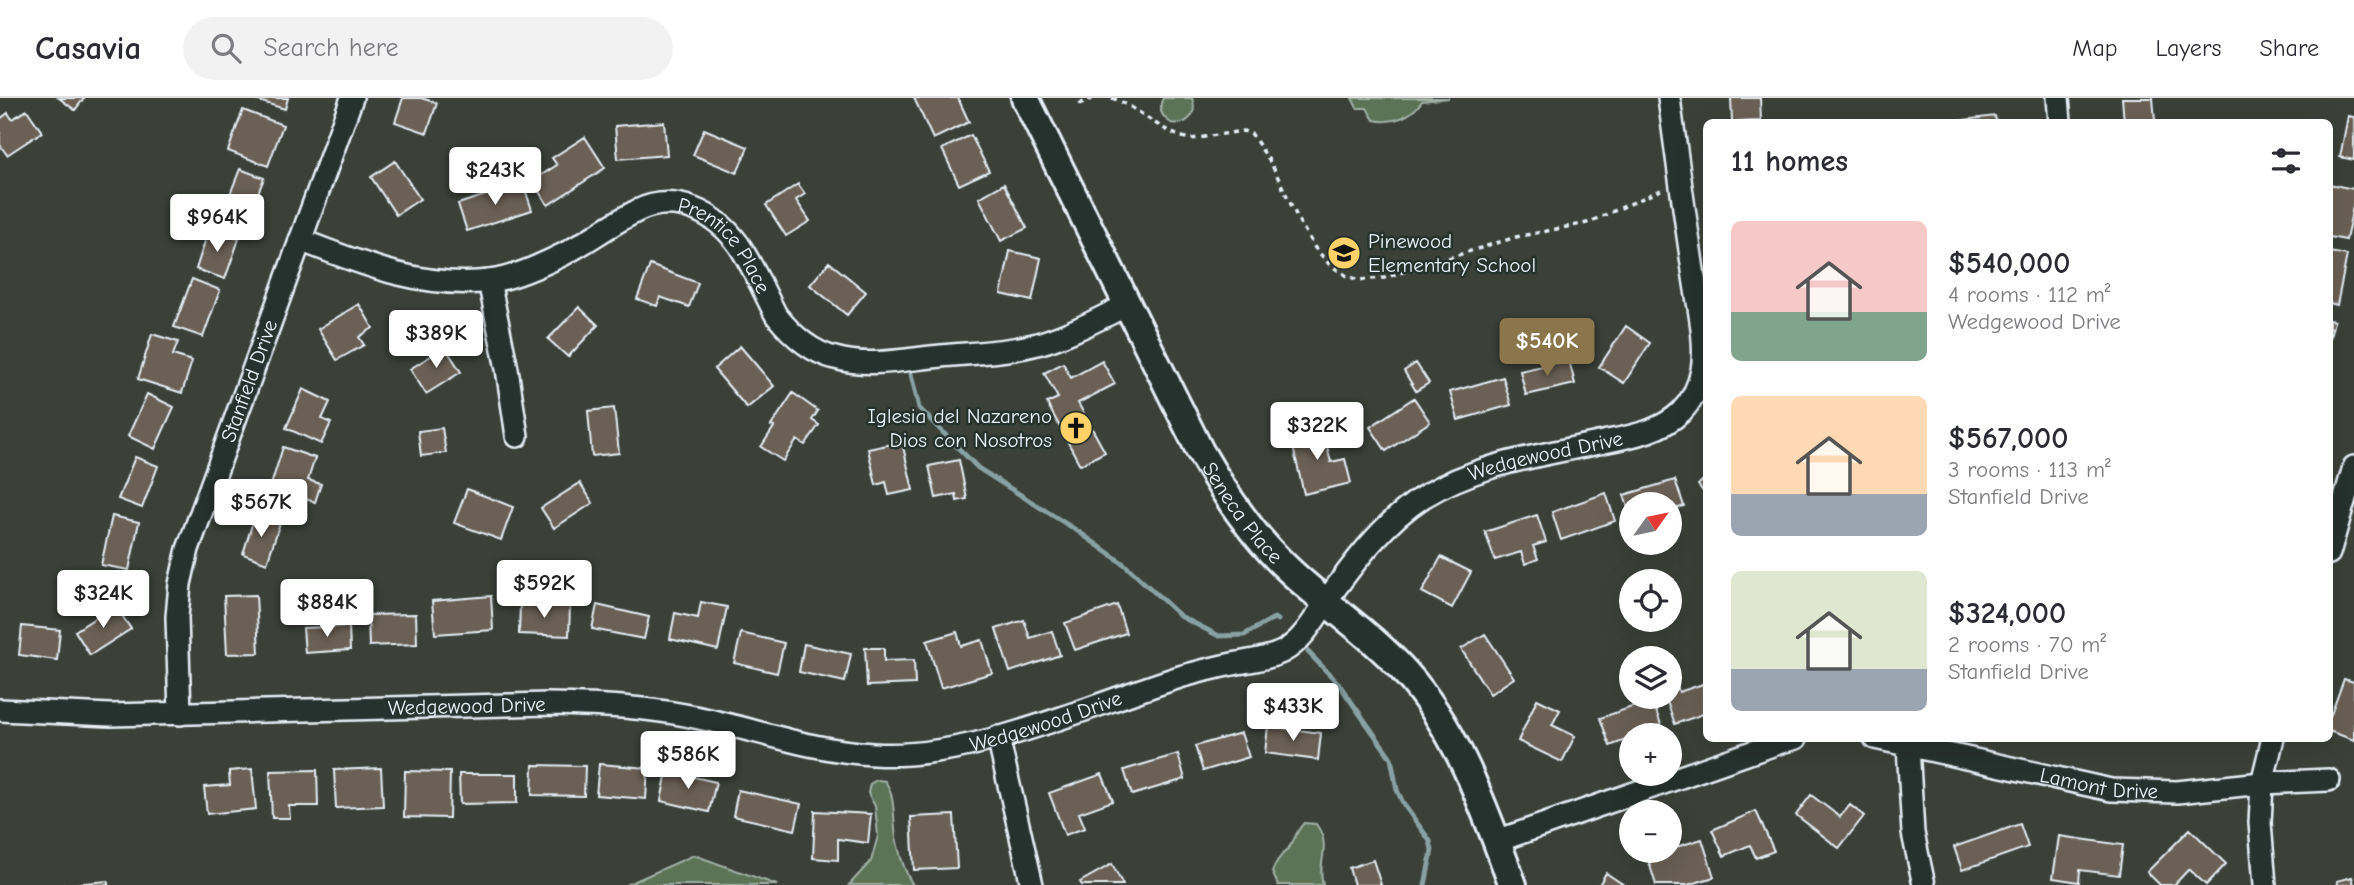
<!DOCTYPE html>
<html lang="en">
<head>
<meta charset="utf-8">
<style>
	:root { --surface:#fff; --page:#f2f2f3; --text:#2b2b33; --muted:#7c7c81; --line:#e1e1e2; --accent:#8a764a }
	body { margin:0; font-family:"Comic Neue",sans-serif; background:var(--page); color:var(--text); height:100vh; display:flex; flex-direction:column; font-size:26px; white-space:nowrap }
	* { box-sizing:border-box; margin:0 }
	p { font-size:23px; color:var(--muted) }
	.icon { flex:none; width:38px; height:38px; fill:none; stroke:currentColor; stroke-width:2; stroke-linecap:round; stroke-linejoin:round }
	.map { position:relative; flex:1; overflow:hidden }
	.side { position:absolute; left:1703px; top:21px; width:630px; height:623px; display:flex; flex-direction:column; background:var(--surface); border-radius:10px; box-shadow:0 7px 28px #0002 }
	.side>* { flex:none }
	.needle { width:46px; rotate:57deg }
	.buttons { position:absolute; left:1619px; top:394px; display:grid; gap:14px }
	.buttons a { display:grid; place-items:center; width:63px; height:63px; border-radius:50%; background:var(--surface); box-shadow:0 7px 28px #0002; font-size:35px }
	.price { position:absolute; translate:-50% -60px; padding:0 16px; border-radius:7px; background:#fff; color:#222; font-size:23px; line-height:46px; filter:drop-shadow(0 2px 4px #0008) }
	.price::after { content:''; position:absolute; left:50%; top:42px; width:21px; height:16px; margin-left:-10px; background:inherit; clip-path:polygon(0 0,100% 0,50% 100%) }
	.price.current { background:var(--accent); color:#fff }
	ul { padding:0; list-style:none }
	li { display:flex; align-items:center; gap:21px; height:175px; padding:0 28px }
	li span { display:grid; place-items:center; flex:none; width:196px; height:140px; border-radius:10px; color:#555 }
	li>.icon { margin-inline-start:auto }
	span .icon { width:84px; height:84px; fill:#fffc; stroke-width:1 }
	li b { font-size:30px }
	h2 { display:flex; justify-content:space-between; align-items:center; height:84px; padding:0 28px; font-size:30px }
	header { display:flex; align-items:center; gap:42px; box-sizing:border-box; height:98px; padding:0 35px; background:var(--surface); border-bottom:2px solid var(--line) }
	header strong { font-size:33px }
	nav { display:flex; gap:38px; margin-inline-start:auto; font-size:24px }
	.search { width:490px; height:63px; background:var(--page); display:flex; align-items:center; gap:18px; box-sizing:border-box; padding:0 24px; border-radius:38px; color:var(--muted); font-size:26px }
	.map>svg:first-child { display:block }
	.green { fill:#5d7357; stroke:#a2b2a8; stroke-width:2 }
	.lines { fill:none; stroke-linecap:round; stroke-linejoin:round }
	.stream { stroke:#88a2a3; stroke-width:5 }
	.building { fill:#6b6055; stroke:#e8f1f8; stroke-width:2 }
	.minor-casing { stroke:#e8f1f8; stroke-width:26 }
	.tertiary-casing { stroke:#e8f1f8; stroke-width:32 }
	.path { stroke:#e8f1f8; stroke-width:3.5; stroke-dasharray:5 5; stroke-linecap:butt }
	.minor { stroke:#26332d; stroke-width:21 }
	.tertiary { stroke:#26332d; stroke-width:26 }
	.labels { text-anchor:middle; stroke-width:5; stroke-linejoin:round; paint-order:stroke }
	.poi-label { font-size:21px; fill:#e8f1f8; stroke:#26332d; text-anchor:start }
	.street-label { font-size:21px; fill:#e8f1f8; stroke:#26332d }
</style>
</head>
<body>
<header>
<strong>Casavia</strong>
<div class="search"><svg class="icon" aria-label="search" viewBox="0 0 24 24"><circle cx="10" cy="10" r="6"/><path d="M15 15l6 6"/></svg>Search here</div>
<nav><a>Map</a><a>Layers</a><a>Share</a></nav>
</header>
<div class="map">
<svg width="2354" height="787" viewBox="0 0 2354 787">
	<rect width="100%" height="100%" fill="#3b4039"/>
	<filter id="ink" filterUnits="userSpaceOnUse"><feTurbulence type="fractalNoise" baseFrequency=".0143" numOctaves="2"/><feDisplacementMap in="SourceGraphic" scale="14" xChannelSelector="R" yChannelSelector="G"/><feConvolveMatrix kernelMatrix="1 2 1 2 8 2 1 2 1" color-interpolation-filters="sRGB"/></filter>
	<g filter="url(#ink)">
		<!-- green -->
		<path class="green" d="M1163,0H1192C1198,16 1188,28 1171,25C1162,19 1157,11 1163,0Z
			M1352,0H1449L1422,3C1412,19 1392,26 1374,22L1367,10H1357Z
			M877,682L885,683C897,700 892,724 897,744C900,758 905,775 913,787H849L871,763L878,738L875,708L868,695L870,686Z
			M1304,725L1316,726C1333,749 1316,764 1323,787H1278L1272,774C1278,757 1284,758 1292,745C1296,738 1297,732 1304,725Z
			M694,757L777,787H626Z"/>
		<g class="lines">
			<!-- stream -->
			<path class="stream" d="M911,276L919,310L978,370L1079,434L1124,466L1180,518L1219,538L1244,537L1274,520L1278,522
				M1308,554L1338,585L1391,660L1397,692L1404,707L1430,743L1432,752L1425,787"/>
		</g>
		<!-- building -->
		<path class="building" d="M59,0H84L75,12Z
			M256,0H288L285,11L255,2Z
			M403,0H421L437,5L427,35L395,24Z
			M914,0H958L969,24L933,41Z
			M1731,0H1760L1761,23L1732,24Z
			M2122,0H2153L2155,23L2124,24Z
			M27,12L42,34L7,57L0,47V21L8,15L12,21Z
			M243,12L283,27L268,68L228,53Z
			M1995,18L1996,24H1948Z
			M2348,18L2354,19V62L2340,59Z
			M664,24L667,57L618,61L615,28Z
			M704,31L748,49L737,75L693,57Z
			M971,37L989,73L959,87L942,51Z
			M585,39L605,70L548,107L532,83L557,67L552,60Z
			M395,63L420,101L396,117L371,79Z
			M240,71L264,80L245,128L221,119Z
			M523,85L532,112L467,133L458,106Z
			M798,86L805,96L796,102L810,123L786,138L766,107Z
			M1004,86L1027,130L1001,143L979,100Z
			M2329,86L2354,91V104L2346,142L2329,139Z
			M209,131L239,141L225,181L196,171Z
			M1010,153L1041,160L1032,203L1001,196Z
			M2329,154L2347,157L2337,207L2329,205Z
			M829,164L866,194L847,217L810,187Z
			M650,167L698,185L689,209L660,199L657,208L637,201Z
			M192,181L220,192L203,239L174,229Z
			M359,206L373,230L359,239L364,247L337,262L318,231Z
			M579,209L598,227L568,259L548,241Z
			M2329,222L2334,223L2329,244Z
			M1626,228L1650,245L1624,285L1599,269Z
			M152,236L178,244L173,257L192,263L182,295L138,281Z
			M740,248L774,288L747,310L714,271Z
			M445,249L461,274L426,296L410,271Z
			M1569,262L1575,286L1526,297L1520,273Z
			M1102,263L1115,286L1078,305L1105,354L1080,367L1047,305L1058,300L1044,275L1063,265L1071,280Z
			M1416,265L1429,285L1416,293L1404,273Z
			M1503,279L1511,307L1458,322L1450,294Z
			M303,291L330,304L322,321L331,325L321,346L286,330Z
			M793,295L818,313L812,322L819,327L805,347L797,342L783,363L761,349L774,329L771,328Z
			M147,296L174,309L155,351L128,338Z
			M1414,300L1430,324L1386,353L1370,329Z
			M614,310L619,355L592,358L588,313Z
			M1322,329L1331,364L1345,361L1351,385L1304,396L1290,336Z
			M442,330L446,355L421,358L418,333Z
			M902,344L913,392L889,397L886,384L876,387L868,351Z
			M283,349L315,360L308,382L321,386L315,404L270,390Z
			M135,359L158,368L142,410L118,401Z
			M959,362L967,401L957,403L956,396L936,400L929,368Z
			M1706,379V397L1698,387Z
			M1675,382L1684,408L1670,413V406H1631V419L1624,397Z
			M580,385L593,405L554,430L541,410Z
			M467,391L513,409L501,442L454,425Z
			M1606,395L1615,423L1561,442L1552,414Z
			M255,417L280,425L267,465L243,456Z
			M1537,417L1546,444L1533,448L1538,461L1525,466L1521,454L1495,462L1485,434Z
			M112,418L139,424L129,472L101,467Z
			M1441,459L1471,474L1452,510L1422,494Z
			M256,497L259,555L227,556L224,498Z
			M491,498L493,532L435,536L432,503Z
			M701,504L727,509L718,552L670,541L675,515L698,520Z
			M520,505L570,507L569,538L519,536Z
			M115,507L131,531L90,557L75,533Z
			M597,507L649,519L644,541L592,531Z
			M1117,507L1126,535L1075,552L1065,525Z
			M416,516L417,546L369,548L368,517Z
			M1024,522L1030,540L1052,533L1060,557L1010,574L996,531Z
			M22,528L60,532L57,562L19,557Z
			M349,528L350,552L305,555L303,530Z
			M957,534L961,548L982,542L992,575L941,590L927,543Z
			M741,535L784,545L777,575L734,565Z
			M1485,536L1514,580L1490,596L1461,551Z
			M804,546L851,556L845,584L799,574Z
			M865,550H884V563L914,562L915,586L867,588Z
			M2344,581L2354,584V642L2329,633V622Z
			M1706,585V615L1675,626L1665,598H1670V589L1677,587L1679,594Z
			M1537,601L1560,612L1552,627L1575,638L1562,664L1518,643Z
			M1652,602L1662,629L1640,637H1631V640L1610,648L1600,620Z
			M1268,628L1321,635L1318,662L1265,655Z
			M1241,635L1249,659L1203,673L1195,648Z
			M1178,656L1185,681L1132,697L1124,672Z
			M599,666L648,670L646,701L596,697Z
			M533,667L585,668L584,698L532,697Z
			M381,670L383,708L336,710L334,672Z
			M252,671L256,711L207,716L204,689L230,687L229,673Z
			M317,672L318,708H289L290,720H272L270,673Z
			M405,673L450,674L449,720L404,719Z
			M667,673L716,684L709,714L661,703Z
			M459,676H517V705L460,706Z
			M1102,676L1113,703L1079,715L1085,730L1065,737L1049,695Z
			M738,692L801,706L795,732L733,718Z
			M1811,697L1840,719L1850,707L1864,718L1839,750L1796,717Z
			M815,713L871,716L868,745L838,741V762L813,760Z
			M1756,713L1774,753L1756,760L1750,747L1724,758L1712,732Z
			M954,717L957,770L914,772L911,719Z
			M2020,726L2028,749L1962,772L1954,749Z
			M2190,731L2226,766L2206,787L2189,771L2174,787H2160L2147,774Z
			M2059,738L2123,747L2119,777L2080,772L2079,784L2053,780Z
			M1702,741L1714,779L1688,787H1656L1647,758Z
			M1373,762L1381,787H1354L1349,770Z
			M1112,766L1123,787H1082L1080,784Z
			M1606,775L1624,787H1599Z
			M2352,779L2354,787H2338L2337,783Z
			M108,783V787H60Z"/>
		<g class="lines">
			<defs>
				<g id="minor">
					<path d="M2058,0L2060,24"/>
					<path id="s1" d="M300,142C362,166 422,191 490,183C514,180 542,167 564,156C589,143 612,125 637,113C675,94 716,115 739,147C753,168 764,194 776,217C791,236 811,254 835,260C869,270 907,261 941,258C974,255 1010,254 1041,245C1072,236 1100,220 1129,206"/>
					<path d="M489,183L507,271L517,338"/>
					<path d="M2329,455L2354,369"/>
					<path id="s2" d="M0,612L110,617L548,606C601,607 653,609 704,621C760,633 815,653 873,656C972,663 1089,607 1183,578C1198,574 1213,570 1228,567C1246,563 1265,562 1282,554C1305,542 1317,516 1332,495C1358,459 1386,423 1423,399C1475,367 1536,358 1594,346C1625,339 1658,336 1681,314C1692,303 1699,287 1702,272C1707,245 1698,207 1694,179C1685,119 1677,60 1669,0"/>
					<path id="s3" d="M180,616L177,519L180,486L188,451L352,0"/>
					<path d="M998,639L1032,787"/>
					<path id="s4" d="M1875,640L2111,692L2177,694L2262,685L2329,682"/>
					<path d="M1911,640L1908,648L1913,735L1924,787"/>
					<path d="M1497,743L1781,644L1796,640"/>
					<path d="M2265,787L2260,725L2262,685L2273,640"/>
				</g>
				<g id="tertiary">
					<path id="s5" d="M1025,0L1200,353C1225,396 1252,438 1289,472C1326,507 1371,536 1405,574C1459,634 1485,713 1513,787"/>
				</g>
			</defs>
			<!-- minor casing -->
			<use href="#minor" class="minor-casing"/>
			<!-- tertiary casing -->
			<use href="#tertiary" class="tertiary-casing"/>
			<!-- path -->
			<path class="path" d="M1112,0C1141,10 1161,36 1191,41L1243,33L1251,35L1272,67L1300,125L1315,150L1330,167L1347,178L1359,182L1384,180L1516,139L1587,125L1661,92
				M1079,6L1094,0"/>
			<!-- minor -->
			<use href="#minor" class="minor"/>
			<!-- tertiary -->
			<use href="#tertiary" class="tertiary"/>
		</g>
	</g>
	<!-- icons -->
	<defs>
		<symbol id="school-disc" viewBox="-11 -11 22 22"><circle r="9.5" fill="#ffd166" stroke="#26332d"/><path d="M0-5L7-2L0 1L-7-2ZM-4 1L0 2.5L4 1V4Q0 6-4 4Z" fill="#111"/></symbol>
		<symbol id="church-disc" viewBox="-11 -11 22 22"><circle r="9.5" fill="#ffd166" stroke="#26332d"/><path d="M-1.2-6h2.4v3.5h3.3v2.4h-3.3V6h-2.4V-.1h-3.3v-2.4h3.3Z" fill="#111"/></symbol>
	</defs>
	<g fill-rule="evenodd">
		<use href="#school-disc" x="1325" y="136" width="38" height="38"/>
		<use href="#church-disc" x="1057" y="311" width="38" height="38"/>
	</g>
	<g class="labels">
		<!-- poi labels -->
		<g class="poi-label">
			<text x="1368" y="150">Pinewood<tspan x="1368" dy="24">Elementary School</tspan></text>
			<text x="1052" y="325" text-anchor="end">Iglesia del Nazareno<tspan x="1052" dy="24">Dios con Nosotros</tspan></text>
		</g>
		<!-- street labels -->
		<g class="street-label">
			<text dy="7" stroke="none"><textPath href="#s1" startOffset="467">Prentice Place</textPath></text>
			<text dy="7" stroke="none"><textPath href="#s3" startOffset="345">Stanfield Drive</textPath></text>
			<text dy="7" stroke="none"><textPath href="#s2" startOffset="1643">Wedgewood Drive</textPath></text>
			<text dy="7" stroke="none"><textPath href="#s5" startOffset="469">Seneca Place</textPath></text>
			<text dy="7" stroke="none"><textPath href="#s2" startOffset="467">Wedgewood Drive</textPath></text>
			<text dy="7" stroke="none"><textPath href="#s2" startOffset="1055">Wedgewood Drive</textPath></text>
			<text dy="7" stroke="none"><textPath href="#s4" startOffset="229">Lamont Drive</textPath></text>
		</g>
	</g>
</svg>
<div class="buttons">
<a><svg class="needle" viewBox="-14 -14 28 28"><path d="M0-13l5 13h-10z" fill="#e53935"/><path d="M0 13l5-13h-10z" fill="#7c7c81"/></svg></a>
<a><svg class="icon" aria-label="locate" viewBox="0 0 24 24"><circle cx="12" cy="12" r="6"/><path d="M12 2v4M12 18v4M2 12h4M18 12h4"/></svg></a>
<a><svg class="icon" aria-label="layers" viewBox="0 0 24 24"><path d="M12 4l9 5-9 5-9-5zM3 14l9 5 9-5"/></svg></a>
<a>+</a>
<a>−</a>
</div>
<b class="price" style="left:495px;top:109px">$243K</b>
<b class="price" style="left:217px;top:156px">$964K</b>
<b class="price" style="left:436px;top:272px">$389K</b>
<b class="price current" style="left:1547px;top:280px">$540K</b>
<b class="price" style="left:1317px;top:364px">$322K</b>
<b class="price" style="left:261px;top:441px">$567K</b>
<b class="price" style="left:544px;top:522px">$592K</b>
<b class="price" style="left:103px;top:532px">$324K</b>
<b class="price" style="left:327px;top:541px">$884K</b>
<b class="price" style="left:1293px;top:645px">$433K</b>
<b class="price" style="left:688px;top:693px">$586K</b>
<section class="side">
<h2>11 homes<svg class="icon" aria-label="filters" viewBox="0 0 24 24"><path d="M4 7h16M4 17h16"/><circle cx="9" cy="7" r="2"/><circle cx="15" cy="17" r="2"/></svg></h2>
<ul>
<li><span style="background:linear-gradient(#f6c9c9 65%,#7fa58c 0)"><svg class="icon" aria-label="home" viewBox="0 0 24 24"><path d="M3 11l9-7 9 7M6 9v11h12V9"/></svg></span><div><b>$540,000</b><p>4 rooms · 112 m²</p><p>Wedgewood Drive</p></div></li>
<li><span style="background:linear-gradient(#ffd9b3 70%,#9aa5b1 0)"><svg class="icon" aria-label="home" viewBox="0 0 24 24"><path d="M3 11l9-7 9 7M6 9v11h12V9"/></svg></span><div><b>$567,000</b><p>3 rooms · 113 m²</p><p>Stanfield Drive</p></div></li>
<li><span style="background:linear-gradient(#dfe7d0 70%,#9aa5b1 0)"><svg class="icon" aria-label="home" viewBox="0 0 24 24"><path d="M3 11l9-7 9 7M6 9v11h12V9"/></svg></span><div><b>$324,000</b><p>2 rooms · 70 m²</p><p>Stanfield Drive</p></div></li>
</ul>
</section>
</div>
</body>
</html>
